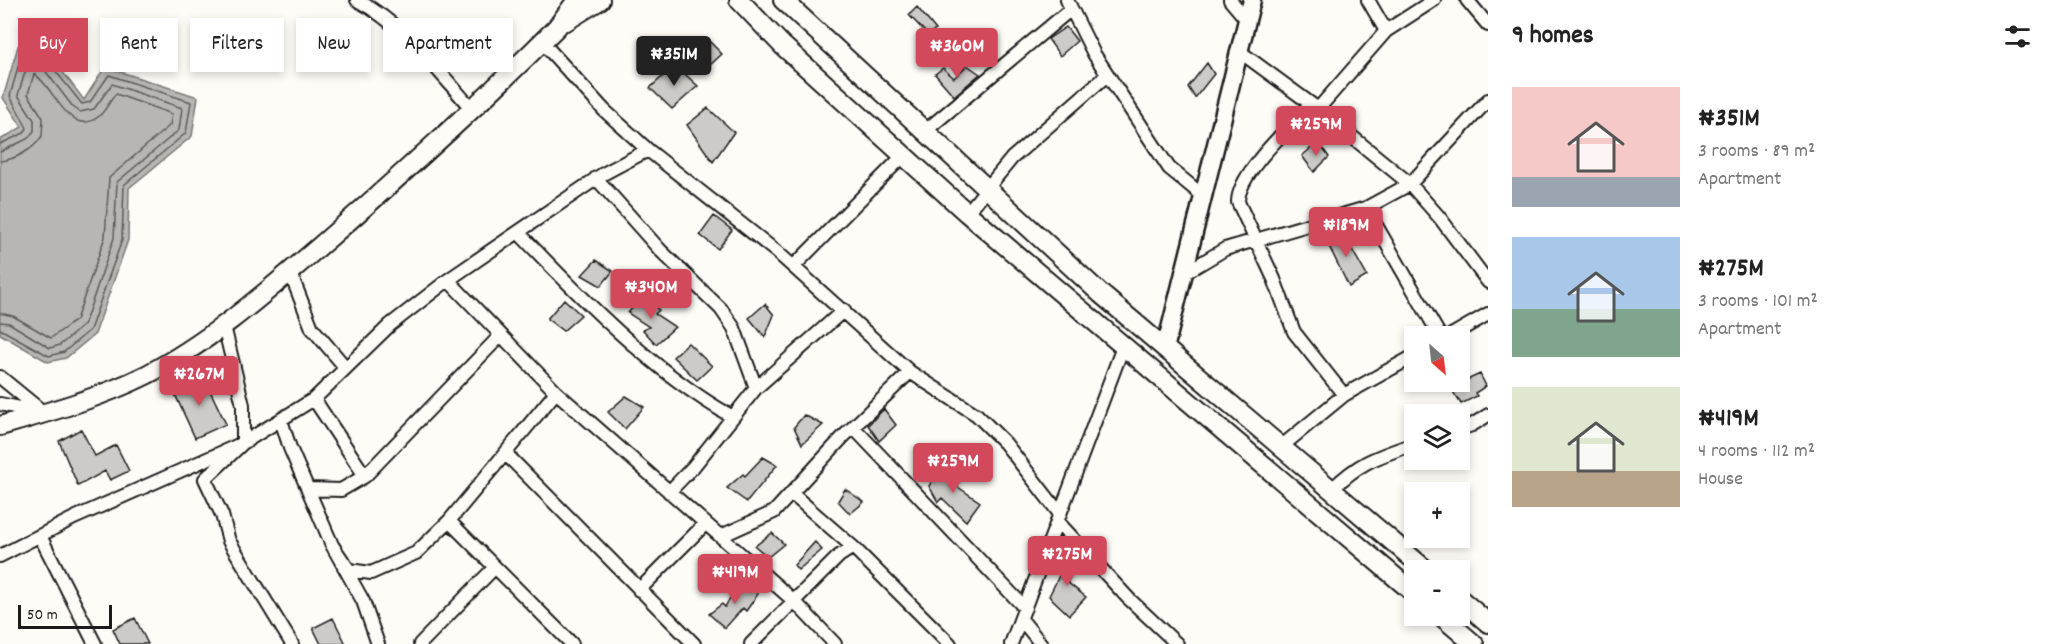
<!DOCTYPE html>
<html lang="en">
<head>
<meta charset="utf-8">
<style>
	:root { --surface:#fff; --page:#f2f2f2; --text:#222; --muted:#767676; --accent:#d1495b }
	body { margin:0; font-family:Dekko,sans-serif; background:var(--page); color:var(--text); height:100vh; display:flex; flex-direction:column; font-size:22px; white-space:nowrap }
	* { box-sizing:border-box; margin:0 }
	p { font-size:20px; color:var(--muted) }
	.icon { flex:none; width:33px; height:33px; fill:none; stroke:currentColor; stroke-width:2; stroke-linecap:round; stroke-linejoin:round }
	.map { position:relative; flex:1; overflow:hidden }
	.sheet { display:flex; flex-direction:column; background:var(--surface); width:570px }
	.sheet>* { flex:none }
	.top-card { position:absolute; left:18px; top:18px; width:570px; height:54px; display:flex; gap:12px }
	.needle { width:39px; rotate:152deg }
	.tools { position:absolute; left:1404px; top:326px; display:grid; gap:12px }
	.tools a { display:grid; place-items:center; width:66px; height:66px; border-radius:0px; background:var(--surface); box-shadow:0 3px 9px #0003; font-size:30px }
	.scale { position:absolute; left:18px; bottom:15px; width:94px; box-sizing:border-box; padding-left:6px; border:3px solid #1c1c1c; border-top:0; font-size:16px; line-height:21px; white-space:nowrap; color:#1c1c1c; -webkit-text-stroke:4px #fdfcf7; paint-order:stroke }
	.price { position:absolute; translate:-50% -51px; padding:0 14px; border-radius:6px; background:var(--accent); color:#fff; font-size:20px; line-height:39px; filter:drop-shadow(0 2px 3px #0008) }
	.price::after { content:''; position:absolute; left:50%; top:36px; width:18px; height:14px; margin-left:-9px; background:inherit; clip-path:polygon(0 0,100% 0,50% 100%) }
	.price.on { background:#222; color:#fff }
	ul { padding:0; list-style:none }
	li { display:flex; align-items:center; gap:18px; height:150px; padding:0 24px }
	li span { display:grid; place-items:center; flex:none; width:168px; height:120px; border-radius:0px; color:#555 }
	li>.icon { margin-inline-start:auto }
	span .icon { width:72px; height:72px; fill:#fffc; stroke-width:1 }
	li b { font-size:26px }
	h2 { display:flex; justify-content:space-between; align-items:center; height:72px; padding:0 24px; font-size:26px }
	.tag { padding:0 21px; border-radius:0px; background:var(--surface); box-shadow:0 3px 9px #0003; font-size:21px; line-height:54px }
	.tag.on { background:var(--accent); color:#fff }
	main { display:flex; flex:1; min-height:0 }
	.map>svg:first-child { display:block }
	.water { fill:#b7b6b2; stroke:#797876; stroke-width:1.5 }
	.lines { fill:none; stroke-linecap:round; stroke-linejoin:round }
	.shore { stroke:#5a5a58; stroke-width:1.5 }
	.building { fill:#cccbc8; stroke:#1c1c1c; stroke-width:1.5 }
	.street-casing { stroke:#1c1c1c; stroke-width:16 }
	.secondary-casing { stroke:#1c1c1c; stroke-width:21 }
	.primary-casing { stroke:#1c1c1c; stroke-width:22 }
	.street { stroke:#fdfcf7; stroke-width:12 }
	.secondary { stroke:#fdfcf7; stroke-width:16 }
	.primary { stroke:#fdfcf7; stroke-width:18 }
</style>
</head>
<body>
<main>
<div class="map">
<svg width="1488" height="644" viewBox="0 0 1488 644">
	<rect width="100%" height="100%" fill="#fdfcf7"/>
	<filter id="ink" filterUnits="userSpaceOnUse"><feTurbulence type="fractalNoise" baseFrequency=".0167" numOctaves="2"/><feDisplacementMap in="SourceGraphic" scale="12" xChannelSelector="R" yChannelSelector="G"/><feConvolveMatrix kernelMatrix="1 2 1 2 8 2 1 2 1" color-interpolation-filters="sRGB"/></filter>
	<g filter="url(#ink)">
		<!-- water -->
		<path class="water" d="M27,36L46,50L84,100L105,67L198,97L192,136L129,188L128,240L95,334L66,358L48,362L0,334V140L22,127L3,98L18,46Z"/>
		<g class="lines">
			<!-- shore -->
			<path class="shore" d="M0,144L24,133L27,128L10,96L23,49L28,45L42,54L82,104L90,102L109,75L191,102L186,133L124,185L122,240L90,330L64,352L49,356L0,329
				M0,152L27,139L34,131V120L18,95L30,56L37,60L73,107L80,112L94,109L112,84L182,108L179,130L117,182L114,238L84,325L60,345L50,348L9,323L0,322
				M0,161C15,160 34,149 42,136L43,118L28,94L34,74C54,85 68,139 98,117C106,111 109,101 116,94L172,114L170,125L109,178L105,237L76,320L51,338L13,316L0,313"/>
		</g>
		<!-- building -->
		<path class="building" d="M917,7L936,30L927,34L909,15Z
			M1066,27L1077,41L1060,56L1048,39Z
			M707,39L722,54L708,67L696,53Z
			M1207,63L1214,74L1195,98L1188,87Z
			M675,65L698,86L672,109L650,88Z
			M967,65L980,74L954,96L935,74L943,68L954,78Z
			M708,108L734,132L713,162L687,125Z
			M1318,142L1329,157L1314,172L1302,156Z
			M714,216L732,230L718,249L700,235Z
			M1341,230L1367,276L1349,287L1325,238Z
			M596,260L613,271L601,286L582,275Z
			M642,297L659,310L655,314L675,327L656,344L643,330L649,327L628,313Z
			M564,299L581,315L563,331L547,319Z
			M765,304L774,315L765,337L749,318Z
			M688,343L712,366L697,380L673,357Z
			M1480,374L1486,386L1475,393L1477,396L1461,404L1448,384L1460,381L1464,376L1467,380Z
			M203,376L226,424L195,438L173,390Z
			M626,396L644,407L625,429L608,412Z
			M884,409L896,425L879,441L868,425Z
			M804,415L823,425L802,444L794,427Z
			M81,429L95,456L116,445L129,471L110,480L105,471L78,486L59,441Z
			M763,457L777,465L747,502L727,488L743,474L745,476Z
			M941,466L960,481L955,485L980,502L966,521L942,498L938,502L929,486Z
			M845,489L864,502L850,514L838,501Z
			M772,533L784,544L768,557L755,546Z
			M815,542L822,550L798,570L794,565Z
			M1072,550L1081,559L1067,582L1086,597L1069,615L1049,596Z
			M740,580L758,594L746,611L743,608L725,628L709,614L722,604L725,607Z
			M135,618L148,644H120L113,629Z
			M333,618L346,644H321L313,628Z"/>
		<g class="lines">
			<defs>
				<path id="street" d="M357,0C404,25 437,70 472,109
					M1067,0L1094,54L1169,168L1202,195
					M1230,0L1247,20
					M1368,0L1386,31
					M1467,0L1488,25
					M542,42L604,110L648,150L778,253L910,372L977,415L1005,443L1060,514
					M1239,51L1318,109L1410,184L1440,218L1488,282
					M1311,104C1291,126 1238,173 1238,202L1274,279L1294,332L1344,395
					M1318,109L1386,31L1434,0
					M924,132L1071,9
					M596,178L660,250L721,309L734,328L756,388
					M1366,208L1440,336
					M967,213L1012,158L1107,75
					M518,232C580,297 653,372 731,416
					M794,266L903,156
					M290,272L312,328L346,368
					M1183,274L1225,249L1366,208L1410,184L1488,100
					M448,280L556,392L794,601L835,644
					M224,326L243,405V443L205,479L222,515L229,541L292,644
					M1450,336L1488,314
					M0,377L44,413
					M314,399L365,476
					M0,404L40,412
					M281,420L290,448L332,545L363,601L378,644
					M853,427L1025,608
					M1460,429L1472,425L1488,415
					M1282,446L1344,395L1414,356
					M506,454L694,644
					M309,489L341,490L365,476L501,335
					M1332,489C1361,461 1377,457 1414,444
					M669,492L693,467L756,388L844,310
					M791,493L853,547L950,644
					M449,521L572,644
					M1057,521L1128,598L1177,644
					M40,536L95,644
					M721,536L774,512L842,438L910,372
					M332,545L349,570L371,573L416,553L449,521L556,392
					M0,556L74,518L243,443L314,399L390,325L448,280L603,174L648,150
					M639,590L705,524
					M1021,619L1041,644
					M420,644L495,567
					M751,644L839,556L853,547
					M1011,644L1124,344"/>
				<path id="secondary" d="M1165,349L1252,0"/>
				<path id="primary" d="M739,0L782,45L967,213L1414,593
					M783,0L1101,294L1426,570
					M566,21L600,0
					M0,426C49,412 100,398 146,375C210,342 265,293 320,246C402,175 481,103 557,27L577,0
					M1460,599L1488,623
					M1440,615L1474,644"/>
			</defs>
			<!-- street casing -->
			<use href="#street" class="street-casing"/>
			<!-- secondary casing -->
			<use href="#secondary" class="secondary-casing"/>
			<!-- primary casing -->
			<use href="#primary" class="primary-casing"/>
			<!-- street -->
			<use href="#street" class="street"/>
			<!-- secondary -->
			<use href="#secondary" class="secondary"/>
			<!-- primary -->
			<use href="#primary" class="primary"/>
		</g>
	</g>
</svg>
<div class="tools">
<a><svg class="needle" viewBox="-14 -14 28 28"><path d="M0-13l5 13h-10z" fill="#e53935"/><path d="M0 13l5-13h-10z" fill="#767676"/></svg></a>
<a><svg class="icon" aria-label="layers" viewBox="0 0 24 24"><path d="M12 4l9 5-9 5-9-5zM3 14l9 5 9-5"/></svg></a>
<a>+</a>
<a>−</a>
</div>
<div class="scale">50 m</div>
<b class="price" style="left:957px;top:79px">₦360M</b>
<b class="price on" style="left:674px;top:87px">₦351M</b>
<b class="price" style="left:1316px;top:157px">₦259M</b>
<b class="price" style="left:1346px;top:258px">₦189M</b>
<b class="price" style="left:651px;top:320px">₦340M</b>
<b class="price" style="left:199px;top:407px">₦267M</b>
<b class="price" style="left:953px;top:494px">₦259M</b>
<b class="price" style="left:1067px;top:587px">₦275M</b>
<b class="price" style="left:735px;top:605px">₦419M</b>
<div class="top-card">
<a class="tag on">Buy</a>
<a class="tag">Rent</a>
<a class="tag">Filters</a>
<a class="tag">New</a>
<a class="tag">Apartment</a>
</div>
</div>
<section class="sheet">
<h2>9 homes<svg class="icon" aria-label="filters" viewBox="0 0 24 24"><path d="M4 7h16M4 17h16"/><circle cx="9" cy="7" r="2"/><circle cx="15" cy="17" r="2"/></svg></h2>
<ul>
<li><span style="background:linear-gradient(#f6c9c9 75%,#9aa5b1 0)"><svg class="icon" aria-label="home" viewBox="0 0 24 24"><path d="M3 11l9-7 9 7M6 9v11h12V9"/></svg></span><div><b>₦351M</b><p>3 rooms · 89 m²</p><p>Apartment</p></div></li>
<li><span style="background:linear-gradient(#a9c7e8 60%,#7fa58c 0)"><svg class="icon" aria-label="home" viewBox="0 0 24 24"><path d="M3 11l9-7 9 7M6 9v11h12V9"/></svg></span><div><b>₦275M</b><p>3 rooms · 101 m²</p><p>Apartment</p></div></li>
<li><span style="background:linear-gradient(#dfe7d0 70%,#b9a48a 0)"><svg class="icon" aria-label="home" viewBox="0 0 24 24"><path d="M3 11l9-7 9 7M6 9v11h12V9"/></svg></span><div><b>₦419M</b><p>4 rooms · 112 m²</p><p>House</p></div></li>
</ul>
</section>
</main>
</body>
</html>
